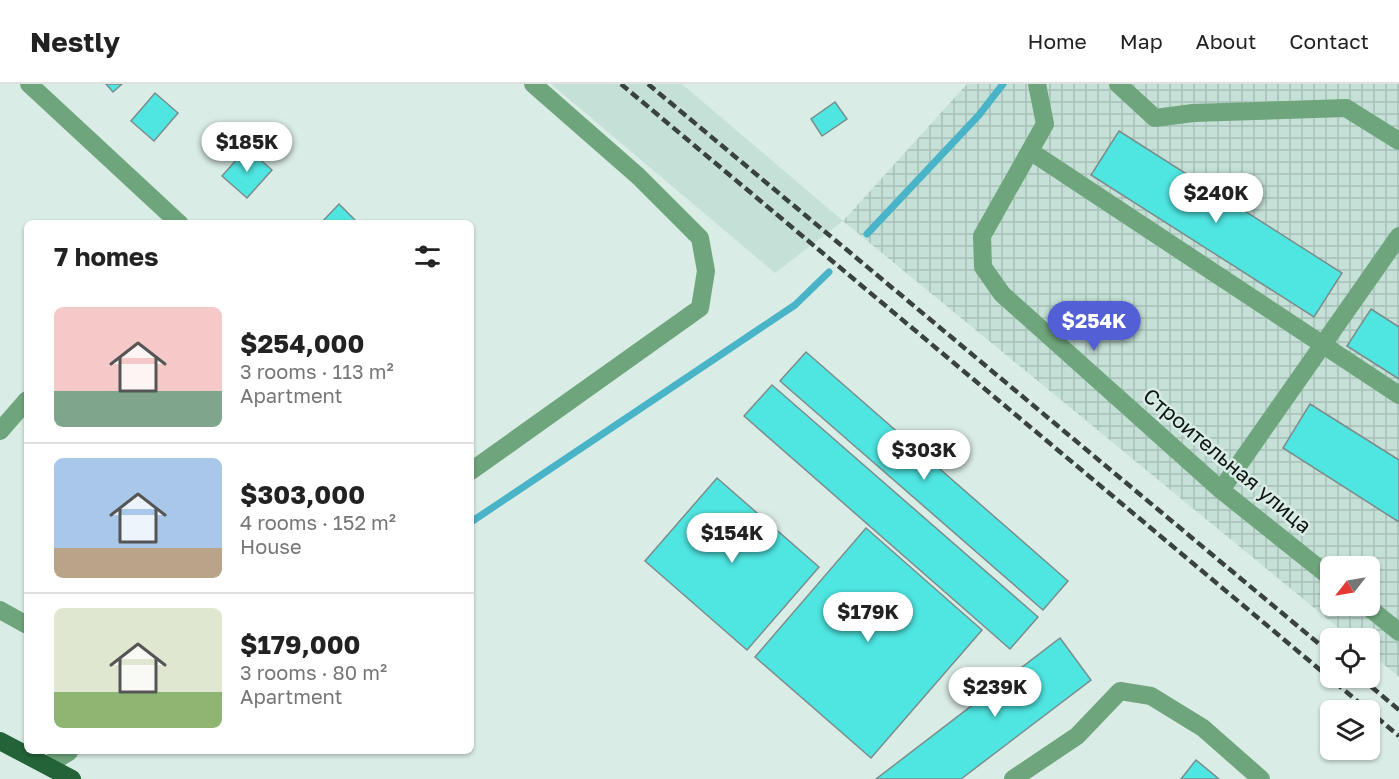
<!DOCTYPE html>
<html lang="en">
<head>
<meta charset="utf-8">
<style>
	:root { --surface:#fff; --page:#f6f6f6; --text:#222; --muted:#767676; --line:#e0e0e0; --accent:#535fd5 }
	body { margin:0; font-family:"Golos Text",sans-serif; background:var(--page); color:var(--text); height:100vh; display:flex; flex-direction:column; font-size:22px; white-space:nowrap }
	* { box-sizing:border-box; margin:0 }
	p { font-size:20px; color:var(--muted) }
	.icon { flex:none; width:33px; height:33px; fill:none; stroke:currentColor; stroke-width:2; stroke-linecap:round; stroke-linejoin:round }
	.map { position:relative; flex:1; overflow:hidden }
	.sheet { position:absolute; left:24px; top:136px; width:450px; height:534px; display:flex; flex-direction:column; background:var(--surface); border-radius:9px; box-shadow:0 2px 4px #0004 }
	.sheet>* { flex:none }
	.needle { width:39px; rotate:239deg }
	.buttons { position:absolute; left:1320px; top:472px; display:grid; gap:12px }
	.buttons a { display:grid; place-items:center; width:60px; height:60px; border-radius:9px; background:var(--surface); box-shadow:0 2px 4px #0004; font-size:30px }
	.price { position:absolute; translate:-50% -51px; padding:0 14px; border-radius:21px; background:#fff; color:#222; font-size:20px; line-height:39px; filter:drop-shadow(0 2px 3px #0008) }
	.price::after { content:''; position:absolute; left:50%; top:36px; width:18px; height:14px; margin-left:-9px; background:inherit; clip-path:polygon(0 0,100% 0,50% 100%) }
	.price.on { background:var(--accent); color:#fff }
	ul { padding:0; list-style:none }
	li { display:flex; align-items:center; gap:18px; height:150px; padding:0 30px }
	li+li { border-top:2px solid var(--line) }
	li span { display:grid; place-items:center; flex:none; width:168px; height:120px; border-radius:9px; color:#555 }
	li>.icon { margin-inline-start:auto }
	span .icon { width:72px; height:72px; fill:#fffc; stroke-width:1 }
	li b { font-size:26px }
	h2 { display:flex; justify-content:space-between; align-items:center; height:72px; padding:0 30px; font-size:26px }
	header { display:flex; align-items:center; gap:36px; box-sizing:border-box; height:84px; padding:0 30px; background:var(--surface); border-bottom:2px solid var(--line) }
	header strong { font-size:28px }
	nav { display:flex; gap:33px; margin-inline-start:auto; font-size:21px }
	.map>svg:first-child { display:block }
	.built { fill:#c5e1d7 }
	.industrial { fill:url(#industrial-grid); fill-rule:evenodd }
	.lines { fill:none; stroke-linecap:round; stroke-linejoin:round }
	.stream { stroke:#49b3c7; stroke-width:7 }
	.building { fill:#4fe6e2; stroke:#7a8d8c; stroke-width:1.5 }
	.minor { stroke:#6fa57c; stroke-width:18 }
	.major { stroke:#246338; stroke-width:18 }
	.rail { stroke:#39423e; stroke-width:4.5; stroke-dasharray:9 4.5; stroke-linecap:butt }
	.labels { text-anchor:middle; stroke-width:5; stroke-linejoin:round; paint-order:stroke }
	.street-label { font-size:21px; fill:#0f1613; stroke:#d9ece5 }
</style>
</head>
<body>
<header>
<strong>Nestly</strong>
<nav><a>Home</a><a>Map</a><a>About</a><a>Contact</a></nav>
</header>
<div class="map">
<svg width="1399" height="695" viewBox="0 0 1399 695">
	<defs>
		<pattern id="industrial-grid" width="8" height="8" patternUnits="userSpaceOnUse" patternTransform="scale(1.5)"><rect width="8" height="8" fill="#c5e1d7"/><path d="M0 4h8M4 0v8" fill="none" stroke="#a8c0b8"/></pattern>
	</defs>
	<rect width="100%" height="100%" fill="#d9ece5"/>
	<!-- built -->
	<path class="built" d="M551,0H682L843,137L775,189Z"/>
	<!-- industrial -->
	<path class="industrial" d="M967,0H1399V593L1370,569V555H1352L843,137ZM1330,483H1370V522H1330Z"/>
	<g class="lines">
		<!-- stream -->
		<path class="stream" d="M867,150L979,31L1003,0
			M471,438L795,221L829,188"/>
	</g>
	<!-- building -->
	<path class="building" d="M106,0H122L113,8Z
		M155,9L178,29L154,57L131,37Z
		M835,18L847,35L822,52L811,35Z
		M1119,47L1342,189L1314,233L1091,91Z
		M247,64L272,86L247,114L222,92Z
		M339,120L359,140H320Z
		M1371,225L1399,243V295L1347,262Z
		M806,268L1068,497L1043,526L780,297Z
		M772,301L1038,533L1010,565L744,332Z
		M1310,320L1399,376V438L1283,364Z
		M717,394L819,483L747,566L645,477Z
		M866,444L982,546L871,674L755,573Z
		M1060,554L1091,596L961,695H876Z
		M1196,676L1219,695H1181Z"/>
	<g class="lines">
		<!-- minor -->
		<path class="minor" d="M29,0L180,140
			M1037,0L1045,40L982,152L983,183L1002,210L1221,406L1330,493
			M1118,0L1155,34L1193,29L1346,24L1399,57
			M1030,67L1399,311
			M0,347L27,316
			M471,387L700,224L706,187L700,154L638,92L533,0
			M1221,406L1399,152
			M1367,522L1399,548
			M0,526L27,541
			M47,681L69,668
			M1013,695L1077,652L1120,607L1151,612L1203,644L1261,695"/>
		<!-- major -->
		<path class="major" d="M0,657L72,695"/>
		<!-- rail -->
		<path class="rail" d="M621,0L1399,652
			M648,0L1330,569
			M1361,594L1399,626"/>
	</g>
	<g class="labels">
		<!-- street labels -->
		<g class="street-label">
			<text transform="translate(1227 377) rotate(40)" y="7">Строительная улица</text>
		</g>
	</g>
</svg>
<div class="buttons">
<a><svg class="needle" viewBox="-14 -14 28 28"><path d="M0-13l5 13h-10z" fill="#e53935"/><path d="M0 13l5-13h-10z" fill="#767676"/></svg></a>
<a><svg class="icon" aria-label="locate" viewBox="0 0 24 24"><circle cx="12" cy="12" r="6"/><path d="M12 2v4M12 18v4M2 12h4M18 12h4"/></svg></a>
<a><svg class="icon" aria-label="layers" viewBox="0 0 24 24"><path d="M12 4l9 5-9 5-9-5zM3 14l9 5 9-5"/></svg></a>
</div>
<b class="price" style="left:247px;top:89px">$185K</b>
<b class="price" style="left:1216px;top:140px">$240K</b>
<b class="price on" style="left:1094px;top:268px">$254K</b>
<b class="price" style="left:924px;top:397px">$303K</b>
<b class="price" style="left:732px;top:480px">$154K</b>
<b class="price" style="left:868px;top:559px">$179K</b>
<b class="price" style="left:995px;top:634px">$239K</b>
<section class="sheet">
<h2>7 homes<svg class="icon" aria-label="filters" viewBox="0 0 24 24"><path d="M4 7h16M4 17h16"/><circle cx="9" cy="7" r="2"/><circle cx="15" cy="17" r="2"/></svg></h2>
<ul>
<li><span style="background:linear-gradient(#f6c9c9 70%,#7fa58c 0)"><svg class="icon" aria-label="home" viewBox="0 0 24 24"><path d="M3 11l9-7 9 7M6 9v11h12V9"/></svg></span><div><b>$254,000</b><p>3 rooms · 113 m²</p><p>Apartment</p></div></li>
<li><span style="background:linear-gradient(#a9c7e8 75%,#b9a48a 0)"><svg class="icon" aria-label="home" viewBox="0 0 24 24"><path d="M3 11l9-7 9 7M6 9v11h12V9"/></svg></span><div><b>$303,000</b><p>4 rooms · 152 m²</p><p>House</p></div></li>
<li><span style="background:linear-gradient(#dfe7d0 70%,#8fb573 0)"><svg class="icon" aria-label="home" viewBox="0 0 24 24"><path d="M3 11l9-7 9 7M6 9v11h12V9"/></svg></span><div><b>$179,000</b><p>3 rooms · 80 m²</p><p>Apartment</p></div></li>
</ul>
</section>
</div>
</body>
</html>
